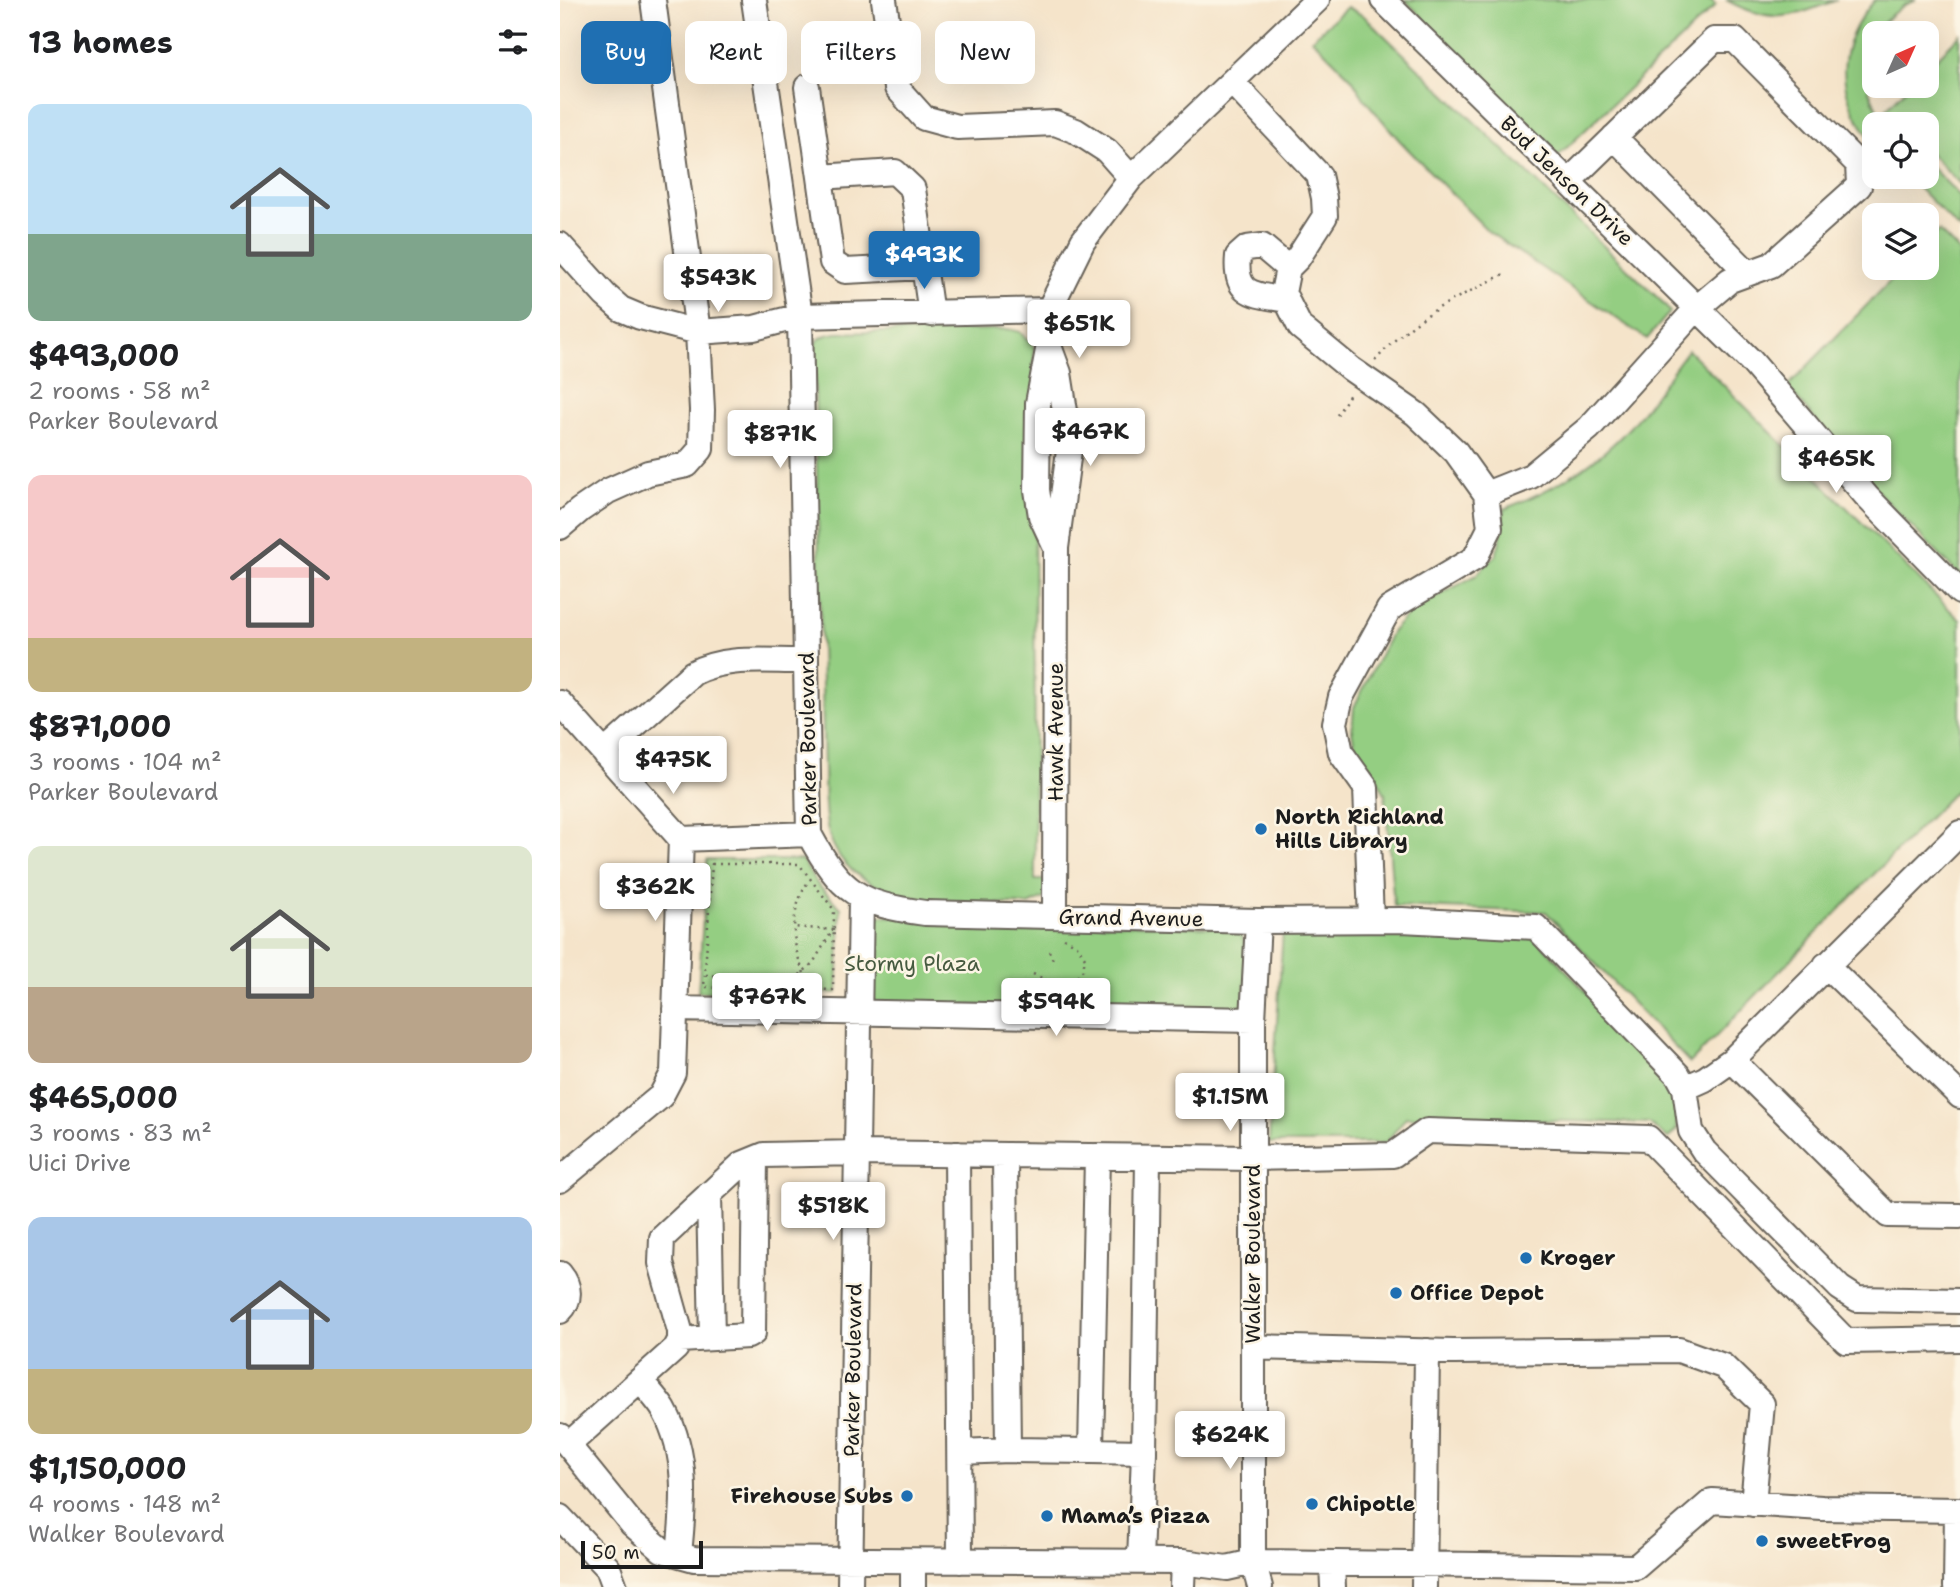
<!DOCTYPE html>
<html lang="en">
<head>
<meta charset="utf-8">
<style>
	:root { --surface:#fff; --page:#f6f6f6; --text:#202124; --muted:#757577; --accent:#1f6fb2 }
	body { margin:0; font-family:"Shantell Sans",sans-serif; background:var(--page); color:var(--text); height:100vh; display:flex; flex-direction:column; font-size:26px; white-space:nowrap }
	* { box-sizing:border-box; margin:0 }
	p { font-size:23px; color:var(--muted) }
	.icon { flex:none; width:38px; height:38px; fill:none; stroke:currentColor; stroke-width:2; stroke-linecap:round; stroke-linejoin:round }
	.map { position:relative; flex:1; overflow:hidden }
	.side { display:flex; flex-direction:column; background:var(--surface); width:560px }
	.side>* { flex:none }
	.banner { position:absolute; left:21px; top:21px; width:665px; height:63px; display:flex; gap:14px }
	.needle { width:46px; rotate:45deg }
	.buttons { position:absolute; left:1302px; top:21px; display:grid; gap:14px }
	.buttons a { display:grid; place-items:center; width:77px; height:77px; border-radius:14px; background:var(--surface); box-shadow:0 7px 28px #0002; font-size:35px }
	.scale { position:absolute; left:21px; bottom:18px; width:122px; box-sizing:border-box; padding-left:7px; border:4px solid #1c1c1c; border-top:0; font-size:19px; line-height:24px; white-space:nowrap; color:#1c1c1c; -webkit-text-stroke:5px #fcf5e5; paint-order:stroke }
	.price { position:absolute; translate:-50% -60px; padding:0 16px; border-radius:7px; background:#fff; color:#222; font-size:23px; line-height:46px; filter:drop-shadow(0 2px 4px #0008) }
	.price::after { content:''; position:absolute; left:50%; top:42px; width:21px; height:16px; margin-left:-10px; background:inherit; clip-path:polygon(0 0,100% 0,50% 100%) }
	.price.selected { background:var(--accent); color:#fff }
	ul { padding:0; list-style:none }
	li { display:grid; align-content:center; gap:14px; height:371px; padding:0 28px }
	li span { display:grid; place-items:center; height:217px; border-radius:14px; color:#555 }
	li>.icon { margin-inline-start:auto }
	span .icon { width:126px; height:126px; fill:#fffc; stroke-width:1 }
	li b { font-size:30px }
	h2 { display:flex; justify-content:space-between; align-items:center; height:84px; padding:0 28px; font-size:30px }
	.pill { padding:0 24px; border-radius:14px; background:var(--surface); box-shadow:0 7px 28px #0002; font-size:24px; line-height:63px }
	.pill.selected { background:var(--accent); color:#fff }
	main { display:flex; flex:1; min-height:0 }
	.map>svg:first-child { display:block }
	.green { fill:#94ce82; stroke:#58754f; stroke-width:2 }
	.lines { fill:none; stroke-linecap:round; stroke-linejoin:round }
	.minor-casing { stroke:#686259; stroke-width:28 }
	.path { stroke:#686259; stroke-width:2.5; stroke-dasharray:2 5; stroke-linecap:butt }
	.minor { stroke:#fff; stroke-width:24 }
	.poi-dot { fill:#1f6fb2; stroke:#fcf5e5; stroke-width:2.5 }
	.labels { text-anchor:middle; stroke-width:5; stroke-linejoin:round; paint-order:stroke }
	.street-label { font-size:21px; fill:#1c1c1c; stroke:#fcf5e5 }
	.poi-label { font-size:21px; font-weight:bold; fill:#1c1c1c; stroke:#fcf5e5; text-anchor:start }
	.park-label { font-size:21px; fill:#465a40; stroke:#fcf5e5 }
</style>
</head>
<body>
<main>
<section class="side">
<h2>13 homes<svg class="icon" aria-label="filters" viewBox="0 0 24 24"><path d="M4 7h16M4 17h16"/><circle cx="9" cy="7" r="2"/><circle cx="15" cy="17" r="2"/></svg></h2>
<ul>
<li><span style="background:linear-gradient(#bfe0f5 60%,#7fa58c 0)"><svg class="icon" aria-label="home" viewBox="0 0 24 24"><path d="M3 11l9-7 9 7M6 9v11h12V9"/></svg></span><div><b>$493,000</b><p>2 rooms · 58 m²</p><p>Parker Boulevard</p></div></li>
<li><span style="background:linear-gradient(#f6c9c9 75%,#c2b280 0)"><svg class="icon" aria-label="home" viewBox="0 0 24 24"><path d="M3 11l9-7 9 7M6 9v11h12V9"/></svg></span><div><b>$871,000</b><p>3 rooms · 104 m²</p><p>Parker Boulevard</p></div></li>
<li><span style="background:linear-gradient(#dfe7d0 65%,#b9a48a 0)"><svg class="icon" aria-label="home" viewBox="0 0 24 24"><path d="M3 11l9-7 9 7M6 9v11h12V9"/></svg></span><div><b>$465,000</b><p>3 rooms · 83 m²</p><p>Uici Drive</p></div></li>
<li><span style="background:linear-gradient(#a9c7e8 70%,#c2b280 0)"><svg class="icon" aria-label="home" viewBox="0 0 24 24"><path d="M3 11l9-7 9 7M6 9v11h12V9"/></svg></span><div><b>$1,150,000</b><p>4 rooms · 148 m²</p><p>Walker Boulevard</p></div></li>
</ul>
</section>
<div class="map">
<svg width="1400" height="1587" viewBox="0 0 1400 1587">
	<rect width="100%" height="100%" fill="#fcf5e5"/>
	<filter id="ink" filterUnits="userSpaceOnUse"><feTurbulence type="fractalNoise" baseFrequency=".0143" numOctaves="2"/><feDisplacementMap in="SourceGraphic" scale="14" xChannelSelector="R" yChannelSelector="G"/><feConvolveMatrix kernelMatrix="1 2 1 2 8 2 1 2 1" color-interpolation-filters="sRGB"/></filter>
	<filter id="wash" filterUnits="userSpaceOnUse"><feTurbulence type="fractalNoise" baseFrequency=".00686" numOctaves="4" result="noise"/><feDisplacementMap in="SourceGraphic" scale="28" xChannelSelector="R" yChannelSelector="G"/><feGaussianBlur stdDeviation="1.57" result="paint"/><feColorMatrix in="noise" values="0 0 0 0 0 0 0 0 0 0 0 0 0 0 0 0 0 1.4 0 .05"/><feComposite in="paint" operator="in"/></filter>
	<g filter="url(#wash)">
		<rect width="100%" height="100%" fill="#f5e4ca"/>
		<!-- green -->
		<path class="green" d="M845,0H1151L1156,5L996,158L907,75L884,39Z
			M1166,0H1277C1229,18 1213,25 1166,0Z
			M1315,0H1356L1344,5L1330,16L1314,33L1309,51L1307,71L1309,91L1316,107L1328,124H1314V143C1275,95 1273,48 1315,0Z
			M787,7L804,16L1101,301L1110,312L1087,339L929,232L840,141L805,100L792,79L752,39Z
			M1400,35V184L1367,150V124H1341L1326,109L1349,86H1367V68Z
			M1367,163L1400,196V230L1348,177H1367Z
			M1379,231L1400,252V576L1314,488L1227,387L1343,268H1367V244Z
			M448,329L460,332L474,347L475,880H486L484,898L469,905C405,901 292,912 269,834C263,816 265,788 264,769L254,348C258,336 265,335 277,333Z
			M1128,350L1400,620V786L1130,1063L986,912L834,906L825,794L814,773L795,749L792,731L794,707L832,631L852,610L915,576L936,555L941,537L944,509C990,491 1037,464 1070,427C1091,403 1109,375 1128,350Z
			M147,860H242L258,885L281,908L277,993L138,992Z
			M318,916L675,928C695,947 685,981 683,1006L678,1011L310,1003V924Z
			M723,931L963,934L980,942L1114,1087L1117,1129L1108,1139L1089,1123L846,1117L826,1143H709Z"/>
	</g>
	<g filter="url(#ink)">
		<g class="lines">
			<defs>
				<path id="minor" d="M194,0L240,316L249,834C281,893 299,904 365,913L698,921L842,920L976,927L1118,1075L1125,1088L1131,1131L1144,1151L1280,1288L1297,1299L1400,1301
					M324,0L337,88L364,118L397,127L495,123L516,131L547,151L571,178
					M823,0L1191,361L1308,498L1400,592
					M672,82L759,175L764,198L765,216L738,258L728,268L723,293L740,327L791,369L856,414L896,452L926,494
					M247,87L260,177
					M1054,137L1188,273
					M0,245L45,295L61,309L80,317L138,332L194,328L240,316L489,310
					M365,267L285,271L272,262L260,177L335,172L353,189L371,314
					M727,300C693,294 674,296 678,256L687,248L702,246L728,268
					M489,346L499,373L510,443L496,548L495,916
					M0,527L20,510L48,491L88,473L127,465L141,449L142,410L138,332L93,0
					M496,548L481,516L477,490L478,403L489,345V310L523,241L571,178L757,0
					M0,703L121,839L249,834
					M44,753L133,673C166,655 210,662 246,661
					M811,920L806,788L781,753L775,723L781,697L829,609L915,558L930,528L926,494L971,476L1029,428L1137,308L1170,280L1211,265L1299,186L1298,164L1175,40H1154L1008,182
					M698,921L693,1020V1562L700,1587
					M1266,965L1400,1096
					M115,1009L693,1020
					M1172,1060L1328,1215L1400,1216
					M1125,1088L1145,1079L1172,1060L1400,833
					M397,1154L400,1561
					M445,1155L448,1450L531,1451L537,1156
					M0,1180L101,1096L113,1073L121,839
					M149,1194L152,1338
					M0,1274C10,1286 11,1300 0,1311
					M120,1340L188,1336L193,1333L195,1159
					M693,1347L893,1352L1119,1350L1163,1366L1202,1404L1193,1504
					M80,1380C88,1390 98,1400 104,1410C129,1455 124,1506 119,1554
					M0,1436L8,1445L116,1348L120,1340V1331L101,1263L102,1238L182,1164L204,1155L297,1153L693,1158L833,1155L867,1131L1088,1138L1286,1341L1400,1339
					M8,1445L72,1524L102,1550L134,1559L623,1562L667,1568L693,1562L1076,1567L1152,1501L1262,1508L1400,1510
					M531,1451L584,1452
					M400,1452L448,1450
					M0,1517L48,1568L55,1587
					M353,1561V1587
					M580,1561L584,1452L588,1157
					M772,1563L773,1587
					M290,1587L301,898
					M622,1587L623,1562
					M864,1587L867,1351
					M1396,1587L1397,1510"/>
			</defs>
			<!-- minor casing -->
			<use href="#minor" class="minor-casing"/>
			<!-- path -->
			<path class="path" d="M815,361C854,315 892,301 944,274
				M777,415L790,394
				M152,864H239L274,910L273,990L144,987Z
				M504,938L517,945L525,958L523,970L512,983
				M489,951L493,960
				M244,973C230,941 230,910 249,880
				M473,974L484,979
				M146,975L163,976L162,987
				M224,989L253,963L273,930L233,927"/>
			<!-- minor -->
			<use href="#minor" class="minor"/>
		</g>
	</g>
	<!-- markers -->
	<g class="poi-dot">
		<circle cx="701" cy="829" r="7"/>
		<circle cx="966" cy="1258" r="7"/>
		<circle cx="836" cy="1293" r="7"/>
		<circle cx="347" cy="1496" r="7"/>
		<circle cx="752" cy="1504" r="7"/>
		<circle cx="487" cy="1516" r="7"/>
		<circle cx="1202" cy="1541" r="7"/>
	</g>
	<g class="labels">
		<!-- street labels -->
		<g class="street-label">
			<text transform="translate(1007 181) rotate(44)" y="7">Bud Jenson Drive</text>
			<text transform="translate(496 732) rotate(-90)" y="7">Hawk Avenue</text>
			<text transform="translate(248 739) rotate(-91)" y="7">Parker Boulevard</text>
			<text transform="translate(571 918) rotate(1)" y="7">Grand Avenue</text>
			<text transform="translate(693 1254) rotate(-90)" y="7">Walker Boulevard</text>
			<text transform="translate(293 1370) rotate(-89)" y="7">Parker Boulevard</text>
		</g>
		<!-- poi labels -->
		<g class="poi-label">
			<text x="715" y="824">North Richland<tspan x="715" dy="24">Hills Library</tspan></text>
			<text x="980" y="1265">Kroger</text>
			<text x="850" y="1300">Office Depot</text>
			<text x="333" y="1503" text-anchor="end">Firehouse Subs</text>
			<text x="766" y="1511">Chipotle</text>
			<text x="501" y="1523">Mama’s Pizza</text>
			<text x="1216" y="1548">sweetFrog</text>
		</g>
		<!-- park labels -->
		<g class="park-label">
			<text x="352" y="971">Stormy Plaza</text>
		</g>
	</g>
</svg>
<div class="buttons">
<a><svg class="needle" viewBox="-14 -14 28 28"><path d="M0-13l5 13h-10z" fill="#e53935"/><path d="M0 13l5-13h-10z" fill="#757577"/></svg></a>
<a><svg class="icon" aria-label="locate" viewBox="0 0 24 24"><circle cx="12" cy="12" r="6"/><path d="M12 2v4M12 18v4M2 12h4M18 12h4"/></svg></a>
<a><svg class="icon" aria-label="layers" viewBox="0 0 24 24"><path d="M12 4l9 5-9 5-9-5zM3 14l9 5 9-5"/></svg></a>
</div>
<div class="scale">50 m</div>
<b class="price selected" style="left:364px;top:291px">$493K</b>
<b class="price" style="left:158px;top:314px">$543K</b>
<b class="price" style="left:519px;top:360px">$651K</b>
<b class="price" style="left:530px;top:468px">$467K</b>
<b class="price" style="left:220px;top:470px">$871K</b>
<b class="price" style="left:1276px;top:495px">$465K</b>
<b class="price" style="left:113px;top:796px">$475K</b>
<b class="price" style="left:95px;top:923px">$362K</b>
<b class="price" style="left:207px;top:1033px">$767K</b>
<b class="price" style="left:496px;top:1038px">$594K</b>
<b class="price" style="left:670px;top:1133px">$1.15M</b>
<b class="price" style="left:273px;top:1242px">$518K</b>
<b class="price" style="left:670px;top:1471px">$624K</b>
<div class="banner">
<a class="pill selected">Buy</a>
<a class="pill">Rent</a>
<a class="pill">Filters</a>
<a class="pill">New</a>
</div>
</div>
</main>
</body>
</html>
